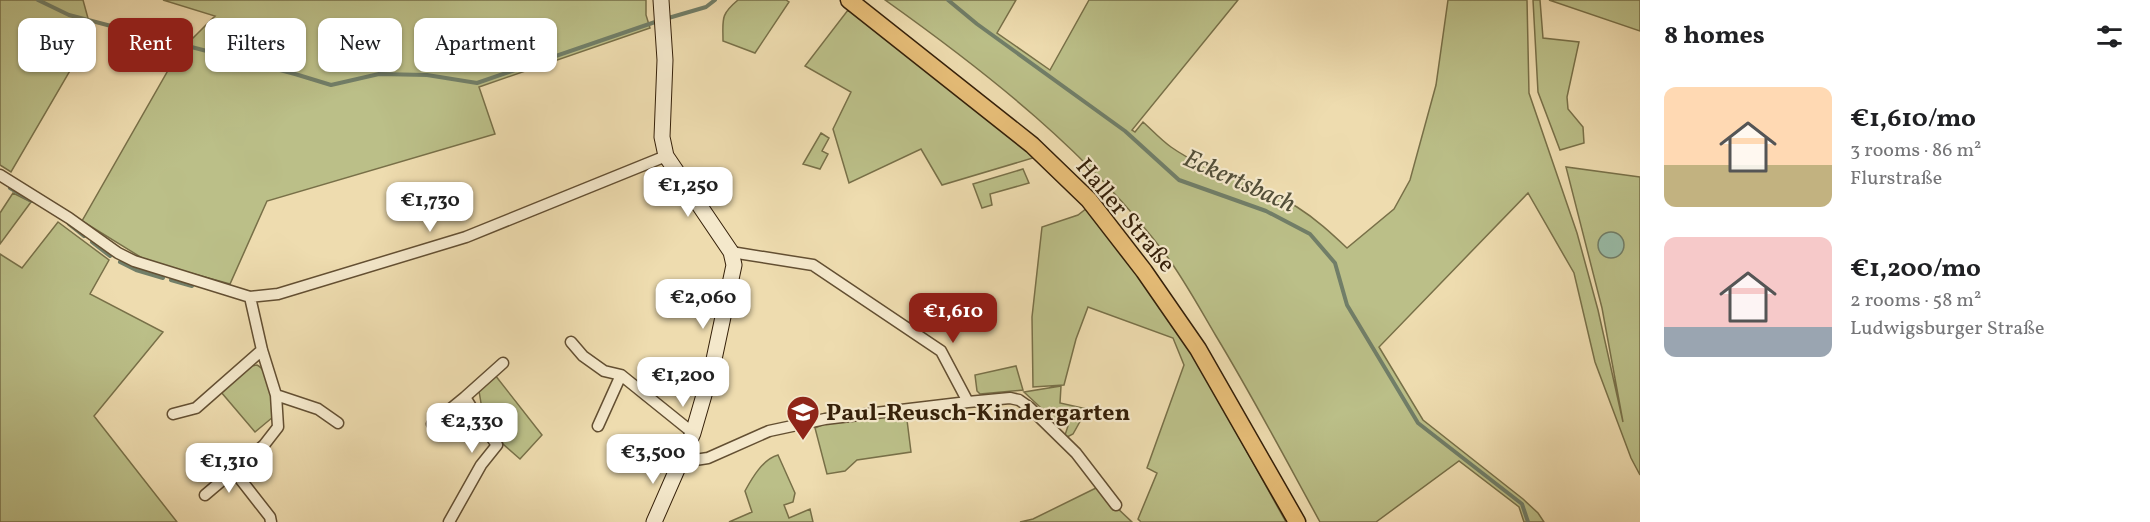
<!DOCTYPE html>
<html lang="en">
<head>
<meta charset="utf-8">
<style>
	:root { --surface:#fff; --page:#f6f6f6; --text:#202124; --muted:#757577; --accent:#8f2418 }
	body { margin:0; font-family:Vollkorn,serif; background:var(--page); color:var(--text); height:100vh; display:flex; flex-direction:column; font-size:22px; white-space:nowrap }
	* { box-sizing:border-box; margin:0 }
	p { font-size:20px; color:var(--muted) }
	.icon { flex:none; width:33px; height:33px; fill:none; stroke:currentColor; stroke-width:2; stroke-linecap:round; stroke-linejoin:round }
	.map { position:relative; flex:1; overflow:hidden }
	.side { display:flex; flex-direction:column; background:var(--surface); width:510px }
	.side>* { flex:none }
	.hud { position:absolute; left:18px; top:18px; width:570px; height:54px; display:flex; gap:12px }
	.price { position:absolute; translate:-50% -51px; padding:0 14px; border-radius:12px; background:#fff; color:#222; font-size:20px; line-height:39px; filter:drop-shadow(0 2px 3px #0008) }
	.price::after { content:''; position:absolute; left:50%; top:36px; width:18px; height:14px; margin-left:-9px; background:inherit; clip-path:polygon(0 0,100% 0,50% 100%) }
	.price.on { background:var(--accent); color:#fff }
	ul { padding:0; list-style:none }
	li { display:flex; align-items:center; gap:18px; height:150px; padding:0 24px }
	li span { display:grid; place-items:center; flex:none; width:168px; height:120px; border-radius:12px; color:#555 }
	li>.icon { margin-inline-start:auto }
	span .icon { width:72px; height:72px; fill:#fffc; stroke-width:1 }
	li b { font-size:26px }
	h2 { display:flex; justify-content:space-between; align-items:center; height:72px; padding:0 24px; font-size:26px }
	.tag { padding:0 21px; border-radius:12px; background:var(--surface); box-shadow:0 2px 4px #0004; font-size:21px; line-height:54px }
	.tag.on { background:var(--accent); color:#fff }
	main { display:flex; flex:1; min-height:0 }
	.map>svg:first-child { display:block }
	.green { fill:#bbbf88; stroke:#787048; stroke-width:1.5 }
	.water { fill:#99bca8; stroke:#717e68; stroke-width:1.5 }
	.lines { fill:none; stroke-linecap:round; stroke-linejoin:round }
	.stream { stroke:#717e68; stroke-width:4 }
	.street-casing { stroke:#634f32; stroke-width:13 }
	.secondary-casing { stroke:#352009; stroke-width:17 }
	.primary-casing { stroke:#352009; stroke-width:19 }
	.street { stroke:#f4e8cb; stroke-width:10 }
	.secondary { stroke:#f4e8cb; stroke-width:15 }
	.primary { stroke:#e7be78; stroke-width:16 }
	.labels { text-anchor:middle; stroke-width:4.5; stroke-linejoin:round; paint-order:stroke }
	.street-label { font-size:24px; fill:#352009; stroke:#f4e8cb }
	.poi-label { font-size:24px; font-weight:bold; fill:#352009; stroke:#f4e8cb; text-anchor:start }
	.water-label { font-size:26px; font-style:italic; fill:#534f39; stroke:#f4e8cb }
</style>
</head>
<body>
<main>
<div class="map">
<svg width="1640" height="522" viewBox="0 0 1640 522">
	<rect width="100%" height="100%" fill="#eedcaf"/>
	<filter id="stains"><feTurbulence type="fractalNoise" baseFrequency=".00333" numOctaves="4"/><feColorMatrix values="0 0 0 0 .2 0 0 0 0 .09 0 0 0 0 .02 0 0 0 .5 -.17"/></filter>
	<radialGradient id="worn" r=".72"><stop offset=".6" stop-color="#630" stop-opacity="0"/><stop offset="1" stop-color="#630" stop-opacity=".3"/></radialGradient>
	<!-- green -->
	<path class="green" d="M0,0H83L92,33L11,172L0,165Z
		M163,0H646V15L650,28L479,87L495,134L267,201L230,284L147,261L82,221L174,60L191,40L215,16Z
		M738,0H786L789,2L755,53L723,41C723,19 720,15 738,0Z
		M885,0H1016L997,33L1050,70L1089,0H1238L1132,130L1135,132L1143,122C1152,130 1161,140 1171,147C1209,174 1257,182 1297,207C1316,219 1331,233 1347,248L1394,209L1410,180L1436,85L1448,0H1527L1529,93L1577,233L1598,310L1623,422L1602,308L1566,167L1640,177V475L1631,458L1595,362L1574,273L1528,193L1379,347L1423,420L1523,499L1538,513L1544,522H1524L1519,507L1459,461L1376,522H1320C1286,460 1253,397 1216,336C1200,309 1185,281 1166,255C1089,153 989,74 885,0Z
		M1533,0H1540L1543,38L1579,42L1567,97L1568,109L1583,127L1584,143L1560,150L1538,92Z
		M1549,0H1640V31Z
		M848,10L1036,157L942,185L921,149L849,183L833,129L851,92L805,66Z
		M821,133L829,138L822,151L828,154L820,169L803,164Z
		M1023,169L1029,183L990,194L992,205L982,208L973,184Z
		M13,193L31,202L0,244V213Z
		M1087,208L1177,326L1286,522H1141L1138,519L1157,473L1147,468L1184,365L1173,338L1088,307L1076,339L1064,385L1033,387L1032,317L1042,227L1078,215Z
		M58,222L109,260L90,294L163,332L94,416L177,522H0V254L22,268Z
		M257,365C270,371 273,404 273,417L255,432L221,392L251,366Z
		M1016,366L1023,390L980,394L977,391L975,375Z
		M495,375L542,435L520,459L503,444L498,430L482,409L479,391Z
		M1061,386L1060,403L1087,409L1073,434L1067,437L1065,435L1068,426L1061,418L1057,423L1024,392Z
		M906,412L911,452L857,460L845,471L827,474L815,428L829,422Z
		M778,455L795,493L793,502L784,505L789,518L810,509L813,522H729L752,512L745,491C752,478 763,459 778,455Z
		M1096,488L1132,522H1020L1033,519Z"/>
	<!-- water -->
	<path class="water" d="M1598 245a13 13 0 1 1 26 0a13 13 0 1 1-26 0Z"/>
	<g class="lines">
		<!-- stream -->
		<path class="stream" d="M38,0L69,15L295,74L331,85L379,74L427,75L477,83L658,21
			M948,0L977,24L1125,131L1179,180L1266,211L1310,234L1335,263L1347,305L1418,423L1522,504L1528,522
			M665,19L706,7L715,0
			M10,188L32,201
			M69,224L84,236
			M92,242L110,256
			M120,262L136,270L163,278
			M171,280L192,286"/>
		<defs>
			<path id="street" d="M0,175L69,218L118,253L134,261L250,297L278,294L466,237L666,156
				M731,252L813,265L941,351L968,402L1010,398L1019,400L1029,407L1076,453L1116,505
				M571,342L583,356L604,371L621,375L693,433
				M276,395L318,409L338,423
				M465,397L503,363
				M173,414L196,408L262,350
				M432,424L465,397L479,420L497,445L481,465L449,522
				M598,426L621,375
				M682,462L708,458L769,431L825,419L968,402
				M234,471L270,517L271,522
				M205,495L264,445L278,427L276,395L262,350L250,297"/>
			<path id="secondary" d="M654,522L693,433L713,364L734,265L731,252L666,156L662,137L665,60L661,0"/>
			<path id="primary" d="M849,0L1032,145L1089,200L1144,271L1198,349L1297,522"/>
		</defs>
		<!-- street casing -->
		<use href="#street" class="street-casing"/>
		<!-- secondary casing -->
		<use href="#secondary" class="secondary-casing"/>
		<!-- primary casing -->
		<use href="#primary" class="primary-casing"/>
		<!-- street -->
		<use href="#street" class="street"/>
		<!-- secondary -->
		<use href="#secondary" class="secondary"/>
		<!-- primary -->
		<use href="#primary" class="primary"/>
	</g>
	<!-- icons -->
	<defs>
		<symbol id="school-pin" viewBox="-11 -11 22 30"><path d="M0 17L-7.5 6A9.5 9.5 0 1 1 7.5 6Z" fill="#8f2418" stroke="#f4e8cb"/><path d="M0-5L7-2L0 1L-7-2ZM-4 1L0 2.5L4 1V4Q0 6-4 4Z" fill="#fff"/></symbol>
	</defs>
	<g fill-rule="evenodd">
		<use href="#school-pin" x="784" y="393" width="38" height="52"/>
	</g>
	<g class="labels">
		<!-- street labels -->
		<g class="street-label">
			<text transform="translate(1126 215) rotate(50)" y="8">Haller Straße</text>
		</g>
		<!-- poi labels -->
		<g class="poi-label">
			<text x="826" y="420">Paul-Reusch-Kindergarten</text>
		</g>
		<!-- water labels -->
		<g class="water-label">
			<text transform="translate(1240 180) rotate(24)" y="9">Eckertsbach</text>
		</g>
	</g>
	<rect width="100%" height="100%" filter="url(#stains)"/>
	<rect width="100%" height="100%" fill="url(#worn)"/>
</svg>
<b class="price" style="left:688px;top:218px">€1,250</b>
<b class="price" style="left:430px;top:233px">€1,730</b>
<b class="price" style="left:703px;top:330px">€2,060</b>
<b class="price on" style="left:953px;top:344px">€1,610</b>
<b class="price" style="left:683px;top:408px">€1,200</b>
<b class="price" style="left:472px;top:454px">€2,330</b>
<b class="price" style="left:653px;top:485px">€3,500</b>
<b class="price" style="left:229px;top:494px">€1,310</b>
<div class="hud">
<a class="tag">Buy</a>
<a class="tag on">Rent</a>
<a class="tag">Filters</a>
<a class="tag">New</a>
<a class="tag">Apartment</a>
</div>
</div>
<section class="side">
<h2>8 homes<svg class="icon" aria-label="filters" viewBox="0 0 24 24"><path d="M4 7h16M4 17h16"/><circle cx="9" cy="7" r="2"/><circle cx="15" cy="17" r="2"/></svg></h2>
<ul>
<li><span style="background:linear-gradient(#ffd9b3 65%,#c2b280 0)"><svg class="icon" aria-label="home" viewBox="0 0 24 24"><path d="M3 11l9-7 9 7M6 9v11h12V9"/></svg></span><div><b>€1,610/mo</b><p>3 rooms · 86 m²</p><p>Flurstraße</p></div></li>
<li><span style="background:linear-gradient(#f6c9c9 75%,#9aa5b1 0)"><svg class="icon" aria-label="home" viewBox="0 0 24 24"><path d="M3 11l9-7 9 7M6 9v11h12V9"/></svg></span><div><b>€1,200/mo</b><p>2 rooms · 58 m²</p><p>Ludwigsburger Straße</p></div></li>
</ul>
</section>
</main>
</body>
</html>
